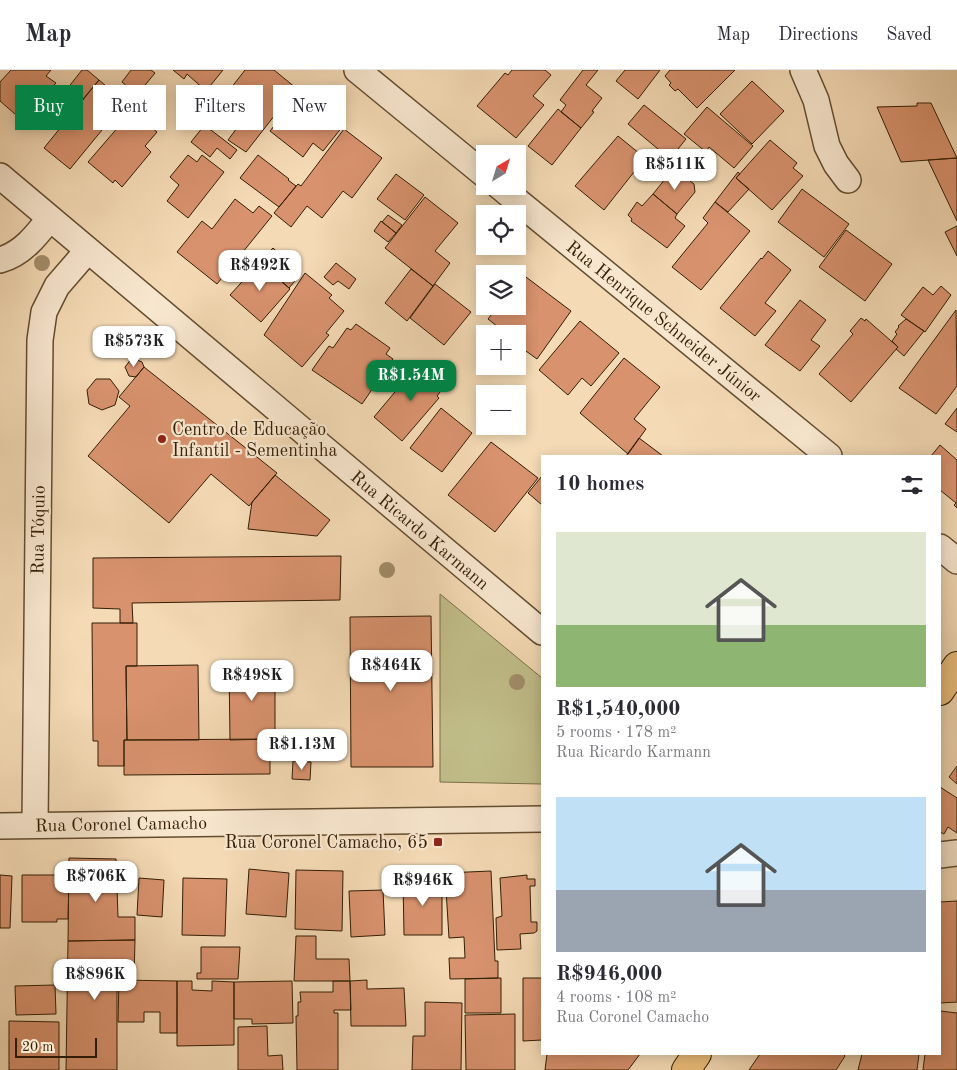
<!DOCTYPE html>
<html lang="en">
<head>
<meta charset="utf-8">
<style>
	:root { --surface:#fff; --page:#f2f2f3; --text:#2b2b33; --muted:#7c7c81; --line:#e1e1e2; --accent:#0b8043 }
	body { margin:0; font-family:"Old Standard TT",serif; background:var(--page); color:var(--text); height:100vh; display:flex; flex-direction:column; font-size:19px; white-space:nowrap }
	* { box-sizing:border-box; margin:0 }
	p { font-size:16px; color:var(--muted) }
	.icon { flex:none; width:28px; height:28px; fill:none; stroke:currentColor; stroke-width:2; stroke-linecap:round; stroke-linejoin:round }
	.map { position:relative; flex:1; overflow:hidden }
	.panel { position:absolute; left:541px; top:385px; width:400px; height:600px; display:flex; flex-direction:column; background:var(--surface); border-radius:0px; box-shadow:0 2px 12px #0003 }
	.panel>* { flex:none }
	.hud { position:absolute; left:15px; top:15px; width:451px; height:45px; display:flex; gap:10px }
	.needle { width:32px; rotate:38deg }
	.buttons { position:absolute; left:476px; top:75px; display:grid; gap:10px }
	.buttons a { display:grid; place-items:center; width:50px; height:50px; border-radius:0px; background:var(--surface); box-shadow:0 2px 12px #0003; font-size:25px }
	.scale { position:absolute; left:15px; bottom:12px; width:82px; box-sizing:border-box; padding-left:5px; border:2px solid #331e04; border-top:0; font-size:14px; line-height:18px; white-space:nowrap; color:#331e04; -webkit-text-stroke:4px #f8e7cf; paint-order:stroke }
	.price { position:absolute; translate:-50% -42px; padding:0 11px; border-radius:10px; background:#fff; color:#222; font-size:16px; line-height:32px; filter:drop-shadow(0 1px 2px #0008) }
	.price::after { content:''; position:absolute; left:50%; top:30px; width:15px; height:11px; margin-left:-8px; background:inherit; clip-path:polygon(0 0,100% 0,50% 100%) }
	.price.active { background:var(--accent); color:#fff }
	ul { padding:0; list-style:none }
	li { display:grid; align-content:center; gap:10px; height:265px; padding:0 15px }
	li span { display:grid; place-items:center; height:155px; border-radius:0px; color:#555 }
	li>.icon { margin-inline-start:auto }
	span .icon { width:90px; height:90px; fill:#fffc; stroke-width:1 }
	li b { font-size:21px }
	h2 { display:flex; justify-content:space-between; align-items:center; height:60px; padding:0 15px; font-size:21px }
	.tag { padding:0 18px; border-radius:0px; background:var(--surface); box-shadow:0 2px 12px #0003; font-size:18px; line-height:45px }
	.tag.active { background:var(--accent); color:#fff }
	header { display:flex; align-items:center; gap:30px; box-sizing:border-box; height:70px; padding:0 25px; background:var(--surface); border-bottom:1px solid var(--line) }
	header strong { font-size:24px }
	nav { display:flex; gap:28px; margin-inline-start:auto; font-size:18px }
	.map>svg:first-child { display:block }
	.green { fill:#c1be8a; stroke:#7a6e47 }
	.building { fill:#d8926e; stroke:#331e04 }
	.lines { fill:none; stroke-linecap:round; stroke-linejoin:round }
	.minor-casing { stroke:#634d30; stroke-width:28 }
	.primary-casing { stroke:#331e04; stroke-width:30 }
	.minor { stroke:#f8e7cf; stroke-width:25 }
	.primary { stroke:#eabd7a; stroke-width:28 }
	.tree { fill:#a28d6a }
	.poi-dot { fill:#8f2418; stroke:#f8e7cf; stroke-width:2 }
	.labels { text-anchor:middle; stroke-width:4.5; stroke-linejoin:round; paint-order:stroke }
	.street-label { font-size:18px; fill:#331e04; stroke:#f8e7cf }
	.poi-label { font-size:18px; fill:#331e04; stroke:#f8e7cf; text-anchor:start }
</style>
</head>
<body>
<header>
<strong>Map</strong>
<nav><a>Map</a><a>Directions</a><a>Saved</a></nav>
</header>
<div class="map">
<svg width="957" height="1000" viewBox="0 0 957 1000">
	<rect width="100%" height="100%" fill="#f4dab5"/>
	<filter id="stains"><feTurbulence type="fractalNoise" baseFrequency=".004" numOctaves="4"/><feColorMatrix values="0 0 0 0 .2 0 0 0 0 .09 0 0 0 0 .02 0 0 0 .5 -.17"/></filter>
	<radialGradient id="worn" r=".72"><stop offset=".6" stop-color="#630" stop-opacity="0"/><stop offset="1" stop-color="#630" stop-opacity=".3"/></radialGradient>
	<!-- green -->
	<path class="green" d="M440,524L542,608V714L440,712Z"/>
	<!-- building -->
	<path class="building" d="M11,0H51L46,6L56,13L23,51L0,31V12Z
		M82,0H87L99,10L78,35L63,24Z
		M131,0H151L155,3L137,25L122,12Z
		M173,0H223L206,21L187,4L184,9Z
		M245,0H274L296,18L246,82L228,70L237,58L214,40Z
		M512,0H545L551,5L533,26L544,35L516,68L477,36L505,3L508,5Z
		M583,0H598L586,15L602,28L592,41L594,42L581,58L561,42L566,35L560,30Z
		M625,0H660L638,29L616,11Z
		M670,0H735L697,38L678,19L675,21L669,15L671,13L665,6Z
		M99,10L125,32L70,99L44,78Z
		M752,11L784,41L752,74L720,44Z
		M300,23L343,56L323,81L313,73L303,87L270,61Z
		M917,33H931L957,88L901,92L877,37L917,36Z
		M644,35L686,69L670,89L628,54Z
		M707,37L753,76L734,98L709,77L706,82L684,64Z
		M558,39L581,58L552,95L528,76Z
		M132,41L157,62L145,76L151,82L122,117L115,110L113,113L88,92L120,55L122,53L120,51L124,45L127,47Z
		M203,57L205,58L207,57L237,80L230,89L217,78L210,87L191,72Z
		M344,59L382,88L352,128L343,121L322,148L307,136L291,157L274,143L298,114L301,116Z
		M618,66L645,88L604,140L575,116Z
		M770,70L797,93L793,98L803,106L772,140L736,108Z
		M188,85L197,92L202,85L224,102L188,148L167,131L179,115L170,107Z
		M258,85L289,109L288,110L296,116L279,137L240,108Z
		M957,88V151L928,90Z
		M674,98L694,114L695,122L677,144L653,124Z
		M738,102L740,104L736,108L749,119L728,142L715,132Z
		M396,104L424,125L405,150L377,129Z
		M802,119L849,154L824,187L778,152Z
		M653,124L677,144L675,148L685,156L667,178L631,151L632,149L628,145L637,132L642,136Z
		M425,127L458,153L435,181L450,193L433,216L385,178Z
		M235,129L253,143L259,136L272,146L217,214L177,182L202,151L212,159Z
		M715,132L750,161L701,220L672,197L708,153L703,148Z
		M388,145L402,155L396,163L382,152Z
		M381,151L396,163L388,172L374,161Z
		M957,156V186L945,162Z
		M846,160L892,194L865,231L819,197Z
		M273,178L301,204L289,218L260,192Z
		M768,181L791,200L765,233L776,241L755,266L720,238L761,188L762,189Z
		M260,192L290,219L261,252L230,225Z
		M336,193L356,209L349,219L338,211L333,215L324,207Z
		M411,199L433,216L407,251L385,233Z
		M305,203L332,225L329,228L344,241L326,263L329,265L302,297L264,265Z
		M522,204L571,241L537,289L519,276L521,274L518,272V264H507L488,249L498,236H518V210Z
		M435,214L471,242L444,275L410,248Z
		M941,216L951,225L925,262L901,245L923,217L933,225Z
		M800,230L826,250L811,270L820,276L800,301L765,275Z
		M956,240L957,316L936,344L899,318Z
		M861,248L865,251L866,249L898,277L851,332L819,304L853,264L850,261Z
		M906,249L924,261L904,286L896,279L898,277L892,271L897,264L895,262L899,257L898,256Z
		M580,251L619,283L591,316L582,308L568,325L539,300Z
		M356,254L390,278L386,284L393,289L362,334L312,300L329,276L333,278L347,258L351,260Z
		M132,288L142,292L144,297L136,307L129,306L125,297Z
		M624,288L660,317L634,349L646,359L628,384L580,343Z
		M422,293L447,313L437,326L439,328L402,371L374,347L410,304L411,305Z
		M144,297L277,403L249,436L211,404L169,453L88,386L130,336L119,327Z
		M96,309H110L119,321L115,335L102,340L89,334L87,320Z
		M441,338L472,363L442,402L410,378Z
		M957,338V362L945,354Z
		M639,368L663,386H626Z
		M491,372L538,408L495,462L448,425Z
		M940,375L957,390V438L954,435L956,433L940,420V386H931Z
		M275,405L330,450L317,466L248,459L252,432Z
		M542,406V435L528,423Z
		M341,486L340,530L132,533L133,553H120V539L93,538V488Z
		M431,546L433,697H351L350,547Z
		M92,553H137V596H126L127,670H124V696H98V671H93Z
		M198,595L199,670H127L126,596Z
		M229,595H275V669L230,670Z
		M270,669V704L124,705V670Z
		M293,691L311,692L310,710L292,709Z
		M957,696V714L949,707Z
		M940,717L957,728V763L948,757L944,764L940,762Z
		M69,788L116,789L118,847H135V870L68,871Z
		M249,799L289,803L286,847L246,844Z
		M296,800L343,801L342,861L295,859Z
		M491,801L495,891H498V908L450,909L449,888H465L464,867L449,868L445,803Z
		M0,805L12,806L10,858H0Z
		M22,805H69L68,849H57V852H22Z
		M527,805V809H535V816H530L531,852H537V861L534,863L520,864L521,879L497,880L496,848L502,846L500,808Z
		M139,808L164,810L162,847L137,845Z
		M183,808L227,809L225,866L182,865Z
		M403,810H442V865H404Z
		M383,820L385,865L351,867L349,821Z
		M957,831V932L940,933V832Z
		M296,866H316V889H349L350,911H294Z
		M135,870L134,909L117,908V1000H66L68,871Z
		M201,877H240L238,909H197V903H201Z
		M501,908V943H465V909Z
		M523,908H542V970L523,971Z
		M119,910L177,911V963H160V942H144V952H118Z
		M367,910V919L404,918L406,956H351L350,911Z
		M177,911H192V920L212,921V911L234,912V975L177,976Z
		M292,911L293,953L252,954V949H234V912Z
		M333,911H350L351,940H334V943H338V1000H297L296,946H298V932H301L300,922H333Z
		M55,915L56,944L16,945L15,916Z
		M425,932L462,933L461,1000H412L413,966H425Z
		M940,941L957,943V1000H923L925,984H940Z
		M515,944V1000H466L465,945Z
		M9,951L59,952V1000H9Z
		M267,956L268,986L282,985L283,1000H238V957Z
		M547,984H640L628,1000H545Z
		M760,984H843L845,986L836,1000H749Z
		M862,984H919L917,1000H858Z"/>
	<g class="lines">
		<defs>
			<path id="minor" d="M357,0L485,105
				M803,0L816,30L827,76L836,94L848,110
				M0,106L542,562
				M499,116L829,386
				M0,190C22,184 36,166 50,148
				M940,477L957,491
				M35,755L40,270L44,242L57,216L88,180
				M0,756L542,749
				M940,785L957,783"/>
			<path id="primary" d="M940,621L957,596
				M686,1000L697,984"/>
		</defs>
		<!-- minor casing -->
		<use href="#minor" class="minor-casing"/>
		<!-- primary casing -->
		<use href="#primary" class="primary-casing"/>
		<!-- minor -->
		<use href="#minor" class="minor"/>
		<!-- primary -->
		<use href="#primary" class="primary"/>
	</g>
	<!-- trees -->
	<g class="tree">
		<circle cx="42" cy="193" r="8"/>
		<circle cx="387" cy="500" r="8"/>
		<circle cx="517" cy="612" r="8"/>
	</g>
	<!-- markers -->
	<g class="poi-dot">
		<circle cx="162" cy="369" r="5"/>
		<rect x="433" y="767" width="10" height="10" rx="2.5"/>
	</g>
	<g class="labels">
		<!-- street labels -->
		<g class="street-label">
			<text transform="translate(664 251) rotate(39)" y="6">Rua Henrique Schneider Júnior</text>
			<text transform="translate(38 460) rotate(-89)" y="6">Rua Tóquio</text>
			<text transform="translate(420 460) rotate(40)" y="6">Rua Ricardo Karmann</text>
			<text transform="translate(121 754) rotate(-1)" y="6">Rua Coronel Camacho</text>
		</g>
		<!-- poi labels -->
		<g class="poi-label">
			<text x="172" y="365">Centro de Educação<tspan x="172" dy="21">Infantil - Sementinha</tspan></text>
			<text x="428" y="778" text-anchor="end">Rua Coronel Camacho, 65</text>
		</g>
	</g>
	<rect width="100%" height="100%" filter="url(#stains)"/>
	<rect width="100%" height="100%" fill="url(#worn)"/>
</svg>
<div class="buttons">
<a><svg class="needle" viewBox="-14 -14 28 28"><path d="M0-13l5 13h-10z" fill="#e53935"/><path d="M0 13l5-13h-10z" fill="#7c7c81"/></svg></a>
<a><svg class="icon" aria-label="locate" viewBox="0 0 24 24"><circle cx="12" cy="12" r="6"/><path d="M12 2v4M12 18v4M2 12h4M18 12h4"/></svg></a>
<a><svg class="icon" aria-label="layers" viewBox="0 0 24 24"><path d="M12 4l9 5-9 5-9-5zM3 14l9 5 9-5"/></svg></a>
<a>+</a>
<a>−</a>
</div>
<div class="scale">20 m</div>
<b class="price" style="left:675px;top:121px">R$511K</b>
<b class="price" style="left:260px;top:222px">R$492K</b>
<b class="price" style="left:134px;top:298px">R$573K</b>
<b class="price active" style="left:411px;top:332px">R$1.54M</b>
<b class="price" style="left:391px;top:622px">R$464K</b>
<b class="price" style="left:252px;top:632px">R$498K</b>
<b class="price" style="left:302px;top:701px">R$1.13M</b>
<b class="price" style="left:96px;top:833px">R$706K</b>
<b class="price" style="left:423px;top:837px">R$946K</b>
<b class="price" style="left:95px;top:931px">R$896K</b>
<div class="hud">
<a class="tag active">Buy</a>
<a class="tag">Rent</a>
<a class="tag">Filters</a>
<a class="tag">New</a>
</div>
<section class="panel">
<h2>10 homes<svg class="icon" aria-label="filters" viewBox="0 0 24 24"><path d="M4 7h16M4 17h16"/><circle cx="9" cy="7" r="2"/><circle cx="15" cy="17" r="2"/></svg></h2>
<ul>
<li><span style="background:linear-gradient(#dfe7d0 60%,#8fb573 0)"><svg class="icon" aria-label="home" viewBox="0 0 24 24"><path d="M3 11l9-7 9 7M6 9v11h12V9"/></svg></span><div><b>R$1,540,000</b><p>5 rooms · 178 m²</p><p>Rua Ricardo Karmann</p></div></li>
<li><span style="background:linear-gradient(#bfe0f5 60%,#9aa5b1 0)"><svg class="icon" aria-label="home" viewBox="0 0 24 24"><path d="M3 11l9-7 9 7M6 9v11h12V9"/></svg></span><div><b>R$946,000</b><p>4 rooms · 108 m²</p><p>Rua Coronel Camacho</p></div></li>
</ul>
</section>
</div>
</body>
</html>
